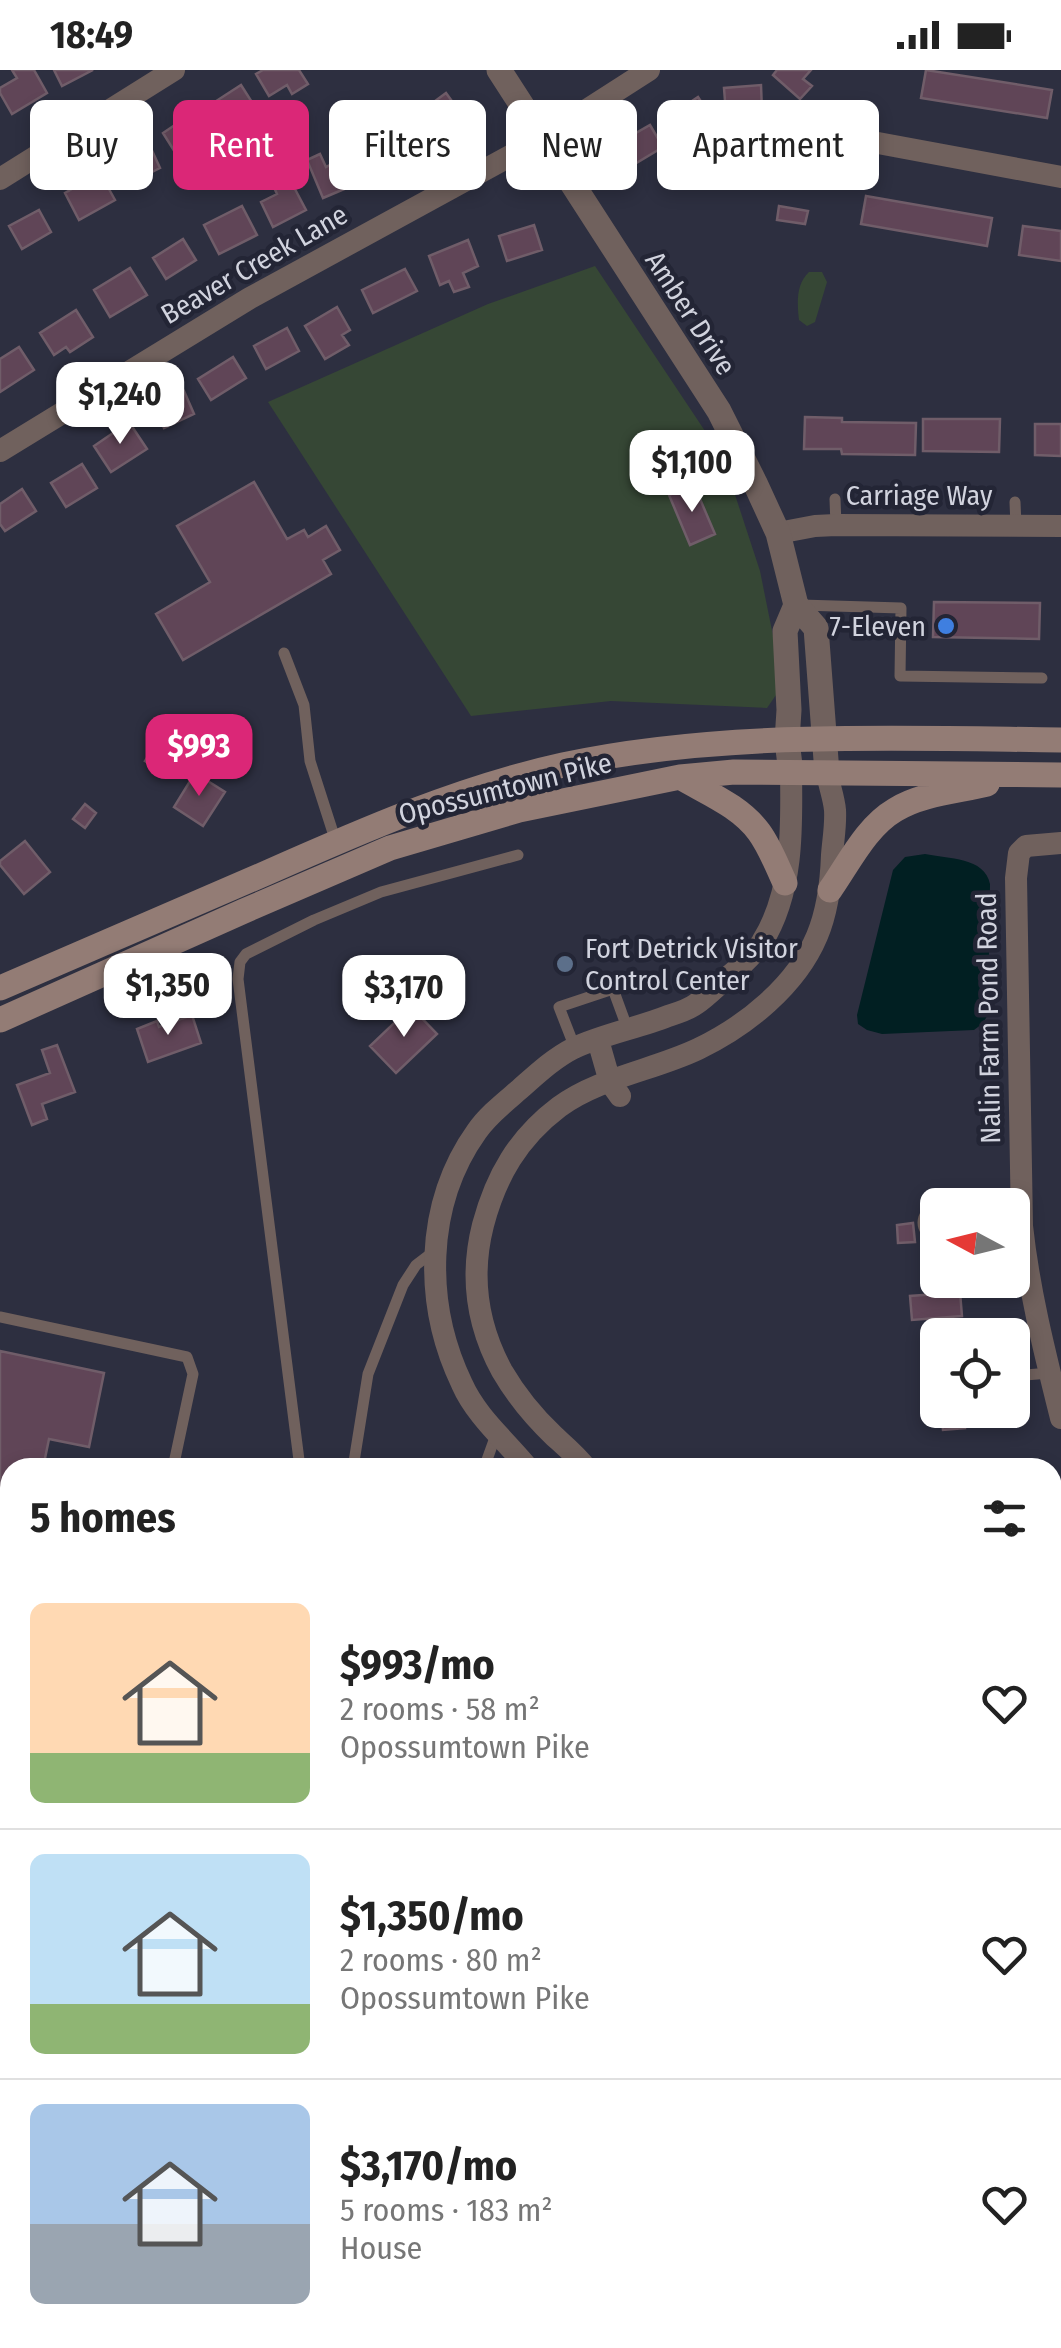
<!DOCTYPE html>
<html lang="en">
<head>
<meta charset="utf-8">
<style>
	:root { --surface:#fff; --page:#f6f6f6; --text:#222; --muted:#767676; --line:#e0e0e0; --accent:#db2777 }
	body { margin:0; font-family:"Fira Sans Condensed",sans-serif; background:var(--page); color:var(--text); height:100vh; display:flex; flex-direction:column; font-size:38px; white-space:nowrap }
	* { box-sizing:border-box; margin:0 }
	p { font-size:32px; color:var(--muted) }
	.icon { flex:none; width:55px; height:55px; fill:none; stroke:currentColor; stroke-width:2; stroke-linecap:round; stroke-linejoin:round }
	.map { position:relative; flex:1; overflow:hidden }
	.side { position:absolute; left:0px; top:1388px; width:1062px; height:892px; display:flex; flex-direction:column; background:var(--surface); border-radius:30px 30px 0 0; box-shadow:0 5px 15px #0003 }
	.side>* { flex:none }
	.guide { position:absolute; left:30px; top:30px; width:1002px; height:90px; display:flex; gap:20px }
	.needle { width:65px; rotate:277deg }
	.tools { position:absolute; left:920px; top:1118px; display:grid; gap:20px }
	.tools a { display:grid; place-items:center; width:110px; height:110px; border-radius:15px; background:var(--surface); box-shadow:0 5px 15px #0003; font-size:50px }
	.price { position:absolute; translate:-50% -85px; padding:0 22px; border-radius:20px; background:#fff; color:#222; font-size:32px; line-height:65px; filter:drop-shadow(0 2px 5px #0008) }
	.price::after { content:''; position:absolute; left:50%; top:60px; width:30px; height:22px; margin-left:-15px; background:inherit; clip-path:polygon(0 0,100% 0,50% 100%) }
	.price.selected { background:var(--accent); color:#fff }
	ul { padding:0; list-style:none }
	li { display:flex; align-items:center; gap:30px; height:250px; padding:0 30px }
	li+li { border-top:2px solid var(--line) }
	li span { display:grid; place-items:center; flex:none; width:280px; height:200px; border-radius:15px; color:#555 }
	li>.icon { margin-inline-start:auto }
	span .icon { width:120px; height:120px; fill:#fffc; stroke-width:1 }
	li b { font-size:42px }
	h2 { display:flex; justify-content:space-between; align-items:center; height:120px; padding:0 30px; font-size:42px }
	.chip { padding:0 35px; border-radius:15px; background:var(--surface); box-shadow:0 5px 15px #0003; font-size:35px; line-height:90px }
	.chip.selected { background:var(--accent); color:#fff }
	.status { display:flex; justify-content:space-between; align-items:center; height:70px; padding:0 50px; background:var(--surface); direction:ltr }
	.status svg { height:28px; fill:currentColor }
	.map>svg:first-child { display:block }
	.green { fill:#364735 }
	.water { fill:#011f22 }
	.building { fill:#604557; stroke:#705d69; stroke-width:2.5 }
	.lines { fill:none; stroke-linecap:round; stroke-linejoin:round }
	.service { stroke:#70615d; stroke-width:11 }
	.minor { stroke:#70615d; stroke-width:22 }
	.tertiary { stroke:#70615d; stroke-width:25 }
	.secondary { stroke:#937c75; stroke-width:25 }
	.shop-dot { fill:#3f7fe0; stroke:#232535; stroke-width:4 }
	.service-dot { fill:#5c6f8a; stroke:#232535; stroke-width:4 }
	.labels { text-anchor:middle; stroke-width:9; stroke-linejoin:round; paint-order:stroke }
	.street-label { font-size:28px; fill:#d1d3de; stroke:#232535 }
	.poi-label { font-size:28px; fill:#d1d3de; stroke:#232535; text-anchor:end }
</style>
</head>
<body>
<div class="status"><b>18:49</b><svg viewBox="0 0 49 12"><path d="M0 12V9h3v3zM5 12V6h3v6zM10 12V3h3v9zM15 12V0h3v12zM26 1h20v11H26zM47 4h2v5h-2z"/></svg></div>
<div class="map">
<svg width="1061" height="2278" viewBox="0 0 1061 2278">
	<rect width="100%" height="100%" fill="#2d2f40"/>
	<!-- green -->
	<path class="green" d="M595,196L723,388L760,501L783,615L767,638L611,631L471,646L268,332L488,234Z
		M809,202H822L827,212L815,252L807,256L799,250C797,233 796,214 809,202Z
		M1061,1799V2106L1053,2107L1052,1800Z
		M1061,2124V2278H887L883,2270H1052L1053,2125Z"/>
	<!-- water -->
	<path class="water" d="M925,784C948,789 985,787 990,814L988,945L982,954L974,960L882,964L867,960L858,954L857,945L893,800L905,787Z"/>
	<!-- building -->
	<path class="building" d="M12,0H34L47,23L12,44L0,23V18L17,8Z
		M54,0H93L62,16Z
		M263,0H299L308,14L292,24L287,15L269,26L256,4Z
		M777,0H811L803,9L812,16L800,29L773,5Z
		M926,0L1052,20L1047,48L921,28Z
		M241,15L255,37L224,56L210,35Z
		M761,15L762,41L726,44L724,18Z
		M446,23L465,49L431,74L412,48Z
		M698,27L712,48L682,68L668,47Z
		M191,44L205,68L178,87L163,63Z
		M650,55L663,77L628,98L615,75Z
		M398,68L406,93L372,105L363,80Z
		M149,74L160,98L124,116L113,92Z
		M320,84L326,97L345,88L356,114L323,128L307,90Z
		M100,103L115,130L79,150L65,123Z
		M287,104L306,140L273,157L261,132L277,124L271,111Z
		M866,126L992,148L987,176L861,154Z
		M242,136L257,165L219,184L204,155Z
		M779,136L808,141L805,154L777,150Z
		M39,140L51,162L22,179L9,156Z
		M534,155L542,180L507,191L499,166Z
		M1023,156L1061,161V191L1019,185Z
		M183,169L196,190L166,209L153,188Z
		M468,170L478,196L463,203L469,217L454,222L449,211L440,215L429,186Z
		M130,198L147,225L110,247L94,220Z
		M405,199L417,221L373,243L362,220Z
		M337,237L350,260L342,265L349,275L325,289L305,256Z
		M76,240L93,267L70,282L66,277L54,285L40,263Z
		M287,258L299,281L266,299L254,276Z
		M19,277L34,300L0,322V289Z
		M233,287L246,308L211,330L198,309Z
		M184,321L194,344L164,358L154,335Z
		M805,347L842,348V352L916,353L915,385L842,384L841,379H804Z
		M923,349H1000L999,382L923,381Z
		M129,352L147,379L111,402L94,376Z
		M1035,354H1061V386L1035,385Z
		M82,394L97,418L66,437L51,413Z
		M254,412L287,469L304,460L308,467L326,456L340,480L323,490L331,504L183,590L156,544L210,512L177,456Z
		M694,415L715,464L690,475L669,425Z
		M22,419L36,441L5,461L0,454V434Z
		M934,532L1040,533L1039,569L933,567Z
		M160,666L172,673L157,698L145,691Z
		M195,703L225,722L203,756L174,737Z
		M85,734L96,743L85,758L73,749Z
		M25,771L50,802L24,824L0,795V791Z
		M411,937L437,964L396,1003L370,976Z
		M192,945L201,973L148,992L137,959L157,951L159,957Z
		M57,975L75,1022L42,1034L47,1049L32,1055L17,1015L50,1003L42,980Z
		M913,1153L915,1172L898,1173L897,1155Z
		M935,1200H938V1210H959L962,1246L912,1250L910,1226L937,1224Z
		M0,1281L104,1303L89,1377L49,1369L43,1398H10V1424L0,1422Z
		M941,1340H964L965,1358L943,1360Z
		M0,1466L10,1468V1703L0,1701Z"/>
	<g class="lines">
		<!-- service -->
		<path class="service" d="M835,429L836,455
			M1015,432L1016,456
			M801,535L901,538L900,606L1042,608
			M284,583L304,635L310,691L336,772
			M575,978L559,937L613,919L628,960
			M938,1136C918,1144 918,1161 938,1169
			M0,1247L187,1287L193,1304L173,1398
			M1012,1306L1050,1303
			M300,1398L238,909L240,892L246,884L314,850L381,822L518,785
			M353,1398L368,1304L403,1215L416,1195L433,1182
			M484,1398L497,1362
			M0,1744L10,1746
			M0,1947L10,1928
			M0,2262H10
			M28,2270L35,2278
			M178,2270L179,2278
			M395,2270L396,2278
			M420,2270L421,2278
			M112,2278L129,2270"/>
		<!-- minor -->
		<path class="minor" d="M878,73L1061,107
			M0,109L174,0
			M0,381L250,228L543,68L649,0
			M778,463L815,456L836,455L1061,456
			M1061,773L1026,776L1019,783L1016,808L1022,1156C1029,1221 1045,1284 1061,1348
			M598,970L610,1012L620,1026
			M528,1398C506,1371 476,1346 462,1314C424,1235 424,1135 477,1061C488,1045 505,1032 520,1019C537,1004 554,988 574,978C604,964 638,958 668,946C677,943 688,940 696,934C706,927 715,918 724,910C738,899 752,887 762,872C793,823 792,759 791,703
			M586,1398C577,1386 565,1376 554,1366C534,1347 516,1325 502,1301C477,1255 470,1206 483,1155C496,1106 518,1068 559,1037C598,1008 654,1000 698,979C746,956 796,916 817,866C828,840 831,813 832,785C833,771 836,755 835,740C834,728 829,715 827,703
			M676,2270L688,2278
			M751,2270L762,2278"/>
		<!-- tertiary -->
		<path class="tertiary" d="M499,0L719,341L755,413L778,463L796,535L816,558L827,703
			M791,703L787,671L789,640L785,561L796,535"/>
		<!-- secondary -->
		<path class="secondary" d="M680,707C707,723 740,736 759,762C770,777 777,796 785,813
			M830,820C849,793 866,757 895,740C920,724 958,721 987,714
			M0,918C88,880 176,842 264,804C361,761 459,718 563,695C721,661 899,668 1061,670
			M0,950L244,841L390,778L519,740L680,707L734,702L1061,705"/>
	</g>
	<!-- markers -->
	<circle class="shop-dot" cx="946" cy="556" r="10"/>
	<circle class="service-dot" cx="565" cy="894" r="10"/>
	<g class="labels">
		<!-- street labels -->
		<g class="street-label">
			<text transform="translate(254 194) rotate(-30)" y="10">Beaver Creek Lane</text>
			<text transform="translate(691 243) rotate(57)" y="10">Amber Drive</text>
			<text x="919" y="435">Carriage Way</text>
			<text transform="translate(505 718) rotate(-14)" y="10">Opossumtown Pike</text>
			<text transform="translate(988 948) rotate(-91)" y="10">Nalin Farm Pond Road</text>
		</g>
		<!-- poi labels -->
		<g class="poi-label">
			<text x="926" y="566">7-Eleven</text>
			<text x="585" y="888" text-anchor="start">Fort Detrick Visitor<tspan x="585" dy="32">Control Center</tspan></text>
		</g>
	</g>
</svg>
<div class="tools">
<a><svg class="needle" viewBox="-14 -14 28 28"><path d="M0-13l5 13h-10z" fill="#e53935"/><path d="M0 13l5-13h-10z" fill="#767676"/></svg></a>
<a><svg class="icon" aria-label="locate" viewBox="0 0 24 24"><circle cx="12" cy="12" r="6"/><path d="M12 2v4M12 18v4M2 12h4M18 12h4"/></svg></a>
</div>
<b class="price" style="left:120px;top:377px">$1,240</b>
<b class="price" style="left:692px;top:445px">$1,100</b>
<b class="price selected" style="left:199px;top:729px">$993</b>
<b class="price" style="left:168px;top:968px">$1,350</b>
<b class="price" style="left:404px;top:970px">$3,170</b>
<div class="guide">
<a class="chip">Buy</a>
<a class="chip selected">Rent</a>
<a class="chip">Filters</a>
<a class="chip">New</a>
<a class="chip">Apartment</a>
</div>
<section class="side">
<h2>5 homes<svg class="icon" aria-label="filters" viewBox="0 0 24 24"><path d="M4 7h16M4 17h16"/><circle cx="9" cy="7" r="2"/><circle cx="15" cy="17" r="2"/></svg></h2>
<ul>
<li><span style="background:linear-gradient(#ffd9b3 75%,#8fb573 0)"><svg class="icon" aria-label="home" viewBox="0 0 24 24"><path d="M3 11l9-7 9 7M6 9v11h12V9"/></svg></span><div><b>$993/mo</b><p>2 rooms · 58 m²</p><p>Opossumtown Pike</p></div><svg class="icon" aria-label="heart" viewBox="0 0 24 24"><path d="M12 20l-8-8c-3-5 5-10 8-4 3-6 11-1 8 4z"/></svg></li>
<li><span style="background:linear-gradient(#bfe0f5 75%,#8fb573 0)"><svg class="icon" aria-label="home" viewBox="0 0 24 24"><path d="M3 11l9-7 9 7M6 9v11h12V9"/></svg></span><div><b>$1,350/mo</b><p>2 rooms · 80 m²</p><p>Opossumtown Pike</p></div><svg class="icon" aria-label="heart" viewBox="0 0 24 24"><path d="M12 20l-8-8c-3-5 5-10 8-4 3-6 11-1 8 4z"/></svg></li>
<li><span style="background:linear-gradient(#a9c7e8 60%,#9aa5b1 0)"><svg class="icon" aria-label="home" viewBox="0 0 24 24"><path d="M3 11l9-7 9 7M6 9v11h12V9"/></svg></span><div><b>$3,170/mo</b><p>5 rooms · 183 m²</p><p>House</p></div><svg class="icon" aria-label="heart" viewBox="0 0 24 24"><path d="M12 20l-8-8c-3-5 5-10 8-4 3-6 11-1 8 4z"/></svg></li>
</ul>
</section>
</div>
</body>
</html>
